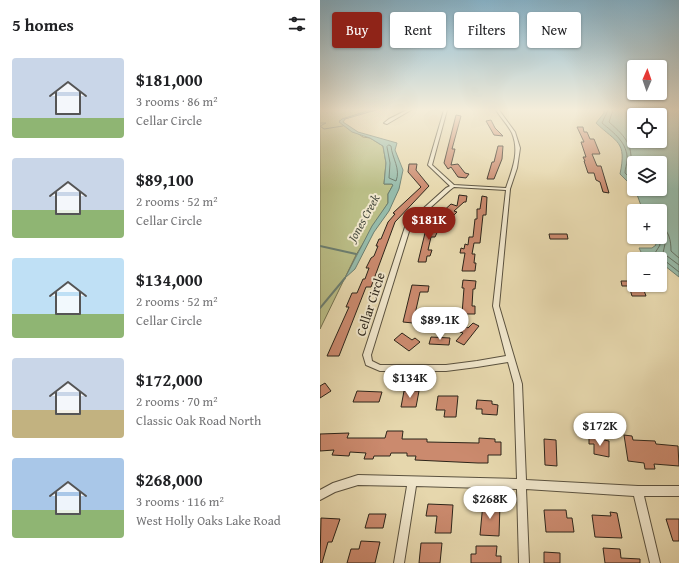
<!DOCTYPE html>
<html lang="en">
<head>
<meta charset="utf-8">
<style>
	:root { --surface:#fff; --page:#f6f6f6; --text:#202124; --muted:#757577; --accent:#8f2418 }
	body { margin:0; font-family:"Gentium Book Plus",serif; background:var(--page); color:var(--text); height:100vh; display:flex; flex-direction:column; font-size:15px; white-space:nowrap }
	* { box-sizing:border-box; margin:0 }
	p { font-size:13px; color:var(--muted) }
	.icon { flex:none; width:22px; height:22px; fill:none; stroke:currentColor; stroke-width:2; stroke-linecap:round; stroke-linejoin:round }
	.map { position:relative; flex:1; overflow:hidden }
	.panel { display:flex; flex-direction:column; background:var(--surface); width:320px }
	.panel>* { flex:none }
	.guide { position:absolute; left:12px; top:12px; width:287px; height:36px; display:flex; gap:8px }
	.needle { width:26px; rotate:2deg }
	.buttons { position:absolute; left:307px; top:60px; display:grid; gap:8px }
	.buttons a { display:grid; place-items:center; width:40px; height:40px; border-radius:4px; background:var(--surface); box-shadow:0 1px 3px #0004; font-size:20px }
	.price { position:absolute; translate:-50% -34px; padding:0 9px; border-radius:14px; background:#fff; color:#222; font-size:13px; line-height:26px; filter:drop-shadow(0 1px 2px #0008) }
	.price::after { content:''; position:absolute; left:50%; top:24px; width:12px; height:9px; margin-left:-6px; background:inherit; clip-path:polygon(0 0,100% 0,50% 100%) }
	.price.selected { background:var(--accent); color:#fff }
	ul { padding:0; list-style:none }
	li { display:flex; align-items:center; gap:12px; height:100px; padding:0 12px }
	li span { display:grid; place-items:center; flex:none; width:112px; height:80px; border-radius:4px; color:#555 }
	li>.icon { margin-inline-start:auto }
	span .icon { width:48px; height:48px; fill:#fffc; stroke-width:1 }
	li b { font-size:17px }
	h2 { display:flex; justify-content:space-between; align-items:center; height:48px; padding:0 12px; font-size:17px }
	.tag { padding:0 14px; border-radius:4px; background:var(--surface); box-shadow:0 1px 3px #0004; font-size:14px; line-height:36px }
	.tag.selected { background:var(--accent); color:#fff }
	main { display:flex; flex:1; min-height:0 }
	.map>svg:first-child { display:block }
	.green { fill:#babd86; stroke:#747150 }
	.water { fill:#96baa9; stroke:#6c7e70; fill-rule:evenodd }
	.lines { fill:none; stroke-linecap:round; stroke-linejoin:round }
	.shore { stroke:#627062; stroke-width:1 }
	.stream-far1 { stroke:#6c7e70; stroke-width:1 }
	.stream { stroke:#6c7e70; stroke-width:2 }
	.building { fill:#cb8a6e; stroke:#2d251a }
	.street-casing { stroke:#5b523f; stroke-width:2 }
	.street { fill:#efe5ca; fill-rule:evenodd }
	.labels { text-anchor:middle; stroke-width:4; stroke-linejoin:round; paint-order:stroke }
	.far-water-label { font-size:12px; font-style:italic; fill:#474a3e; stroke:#efe5ca }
	.street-label { font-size:13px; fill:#2d251a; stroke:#efe5ca }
</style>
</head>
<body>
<main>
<section class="panel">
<h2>5 homes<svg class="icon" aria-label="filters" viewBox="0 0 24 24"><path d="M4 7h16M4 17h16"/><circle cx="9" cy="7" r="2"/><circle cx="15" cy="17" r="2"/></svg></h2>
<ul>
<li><span style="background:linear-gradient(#c9d6e8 75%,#8fb573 0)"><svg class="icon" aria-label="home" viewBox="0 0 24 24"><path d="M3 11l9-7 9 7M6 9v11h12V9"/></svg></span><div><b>$181,000</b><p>3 rooms · 86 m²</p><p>Cellar Circle</p></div></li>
<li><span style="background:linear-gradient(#c9d6e8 65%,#8fb573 0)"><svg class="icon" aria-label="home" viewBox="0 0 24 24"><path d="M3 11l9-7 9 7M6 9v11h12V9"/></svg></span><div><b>$89,100</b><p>2 rooms · 52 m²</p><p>Cellar Circle</p></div></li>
<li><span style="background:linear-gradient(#bfe0f5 70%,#8fb573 0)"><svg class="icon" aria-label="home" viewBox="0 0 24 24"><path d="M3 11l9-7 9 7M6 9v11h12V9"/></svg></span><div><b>$134,000</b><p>2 rooms · 52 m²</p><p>Cellar Circle</p></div></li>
<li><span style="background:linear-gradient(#c9d6e8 65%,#c2b280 0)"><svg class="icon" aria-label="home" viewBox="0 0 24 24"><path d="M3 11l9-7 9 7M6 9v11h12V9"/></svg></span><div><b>$172,000</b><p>2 rooms · 70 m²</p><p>Classic Oak Road North</p></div></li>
<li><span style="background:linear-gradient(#a9c7e8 65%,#8fb573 0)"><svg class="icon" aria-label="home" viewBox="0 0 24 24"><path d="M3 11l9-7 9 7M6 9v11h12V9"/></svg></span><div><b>$268,000</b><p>3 rooms · 116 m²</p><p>West Holly Oaks Lake Road</p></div></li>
</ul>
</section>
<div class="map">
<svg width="359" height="563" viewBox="0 0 359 563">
	<rect width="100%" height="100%" fill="#e6d7ad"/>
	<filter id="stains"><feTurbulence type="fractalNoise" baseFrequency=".005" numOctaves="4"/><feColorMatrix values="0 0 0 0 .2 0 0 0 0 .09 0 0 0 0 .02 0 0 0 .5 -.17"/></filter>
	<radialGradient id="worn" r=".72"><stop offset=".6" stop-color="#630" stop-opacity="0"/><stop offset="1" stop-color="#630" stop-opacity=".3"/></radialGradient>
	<!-- green -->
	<path class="green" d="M0,110H50L19,121L43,137L50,138L63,146L66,163L64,184H72L73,185L68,194V203L36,255L0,329Z"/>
	<!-- water -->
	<path class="water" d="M50,110H56L25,119L23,122L38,132L77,143L75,150L83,170L79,189L69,211L54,232L35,269L25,278L52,226L68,203V194L73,185L72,184H64L66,163L63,146L50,138L32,132L19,122L22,119Z
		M284,110H359V277L340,262V259H336L329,253L322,254L319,248H332L336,245L333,237H340V211H323L315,189H340V163H314V188L300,174C307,141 297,143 276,123L284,113ZM314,115H340V141H314Z"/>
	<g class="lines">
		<!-- shore -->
		<path class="shore" d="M288,110L282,123C294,133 308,143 307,160C307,164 305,169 305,173L314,182
			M293,110L289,122C307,138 314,146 310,171L314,175
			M69,145L71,146C72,158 81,169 76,181L69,178L70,163L67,147Z
			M340,224C349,231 351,240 351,251L359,258
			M340,232L345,244L343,253L359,265
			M337,237L340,245L335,253L339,259L344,260L359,272"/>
		<!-- stream-far1 -->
		<path class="stream-far1" d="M0,123H6L0,126L4,129L23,126"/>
		<!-- stream -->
		<path class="stream" d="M0,246L36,254
			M0,308L25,278"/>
	</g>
	<!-- building -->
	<path class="building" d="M136,115L141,116L132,149H135L131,165L138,164L145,173L149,174L146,178L138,177L131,167L128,169L124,163Z
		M171,120L175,128L183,136L174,135L166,121Z
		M257,127H263L264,132H267L270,139H274L280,154H272L277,166H281L289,193L283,192L280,182L276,180L274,173H268L264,161H265L263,157H266L261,142H264Z
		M178,146H183L182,159L174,179H167L172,162H174Z
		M89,164H97L96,170L109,186L75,222L51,287H46L19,356H7L29,307H26L32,293H37L43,279H45L49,268H46L51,258L54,256L58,246H56L59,239H61L68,222L75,214L73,213L101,187L88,172Z
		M139,195L147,196L146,202H144L134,211L137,212L133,216L121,213L131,204L137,206Z
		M162,196L167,197L166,215H163L160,243H154L152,254H155L154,263H156L155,271H142L145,253H140L141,248L144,249L145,244L148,245L149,237H153L155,219H157V209H160Z
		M115,221L122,222L115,237H111L108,250H112L110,256H107L106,262H98L105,233L108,225L114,224Z
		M229,234H247L248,239H230Z
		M143,280L156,281L155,289H153L152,306H155V314H142L144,288H142Z
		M301,281H314V285H322L326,296H312L309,286H302Z
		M92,285L109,286L108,292H100L93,323L83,322Z
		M153,323L159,326L144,345L136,341L143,333L140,332L145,326L148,328Z
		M82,333L92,340L95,338L100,342L89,351L74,340Z
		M111,337L130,338L129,345L109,344Z
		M5,383L11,391L0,398V386Z
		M37,391L62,392L59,402H33Z
		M84,391H99L96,407H81Z
		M118,396H138L136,417H124L125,410H116Z
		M157,400L172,401V404L178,405L177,415L162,414V409H156Z
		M67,431H83L82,439H107V442L159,443V438L175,439V442H181V455H168V463H158L95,460L96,456H87V453H71L70,456H54L53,459H44L46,453L30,452L29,456L12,455L14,450L0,451V434L29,433L27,438H65Z
		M304,435L312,436L313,440L335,441L336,444L358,446L359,466L334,464L335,469H325L324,463L308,461Z
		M269,437L289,441V457L274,454V444H269Z
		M224,439L236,440L237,466L225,465Z
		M163,503L180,504L179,536L160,535Z
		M108,504L133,505L131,533H115L117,516H106Z
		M224,510H246L247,518H252L254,532H226Z
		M290,512L297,513L302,538L275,537L272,515L291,516Z
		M49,514H66L63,528H45Z
		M1,518L20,519L12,542H8L2,563H0Z
		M346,519H359V541H353Z
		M41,541L60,542L55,563H27L31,549H39Z
		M101,543H122L120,563H99Z
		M156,546H177L176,556H181V563H151V554H156Z
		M283,548L300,549L301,558L320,559V563H285Z
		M224,552L240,553V563H224Z"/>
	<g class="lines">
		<defs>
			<path id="street" d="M87,110H91L67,124L64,123L69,119Z
				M124,110H127L112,165L134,185L186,188C192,170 200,152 192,133C188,125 181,118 176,110H179L195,132L200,148L197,168L190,189L179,306L202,384L206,480L318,486H359V496H324L340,563H330L314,496L206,489L209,563H199L197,489L96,486L84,563H74L87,486L38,485L15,492L0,500V490L13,483L38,475L197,479L194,384L188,362L157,367L126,371H60L46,365L43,355L86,224L126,188L130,186L108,165ZM134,187L186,190L173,306L186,356L157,361L126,365H60L52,361L51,355L91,225L130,190Z"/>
		</defs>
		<!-- street casing -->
		<use href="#street" class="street-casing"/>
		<!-- street -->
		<use href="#street" class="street"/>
	</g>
	<!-- sky -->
	<linearGradient id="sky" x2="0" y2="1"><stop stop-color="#87b6cf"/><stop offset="0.58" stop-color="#f4edda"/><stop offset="1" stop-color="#f4edda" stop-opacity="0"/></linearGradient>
	<rect width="359" height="189" fill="url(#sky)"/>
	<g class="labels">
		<!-- far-water labels -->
		<g class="far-water-label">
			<text transform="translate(44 218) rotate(-61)" y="4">Jones Creek</text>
		</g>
		<!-- street labels -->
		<g class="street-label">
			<text transform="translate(50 304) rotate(-72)" y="5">Cellar Circle</text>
		</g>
	</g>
	<rect width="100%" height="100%" filter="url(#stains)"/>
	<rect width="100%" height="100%" fill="url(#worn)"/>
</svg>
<div class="buttons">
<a><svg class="needle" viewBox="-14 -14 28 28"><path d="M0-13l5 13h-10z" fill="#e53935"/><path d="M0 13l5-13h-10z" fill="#757577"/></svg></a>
<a><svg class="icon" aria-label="locate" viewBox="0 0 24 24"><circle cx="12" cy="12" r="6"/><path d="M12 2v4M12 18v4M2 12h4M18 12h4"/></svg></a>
<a><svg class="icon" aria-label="layers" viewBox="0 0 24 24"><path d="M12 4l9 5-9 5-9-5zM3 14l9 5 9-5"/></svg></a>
<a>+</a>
<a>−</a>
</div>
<b class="price selected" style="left:109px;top:241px">$181K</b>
<b class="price" style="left:120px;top:341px">$89.1K</b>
<b class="price" style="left:90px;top:399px">$134K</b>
<b class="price" style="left:280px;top:447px">$172K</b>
<b class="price" style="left:170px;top:520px">$268K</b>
<div class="guide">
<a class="tag selected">Buy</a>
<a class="tag">Rent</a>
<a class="tag">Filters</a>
<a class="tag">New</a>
</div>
</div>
</main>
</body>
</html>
